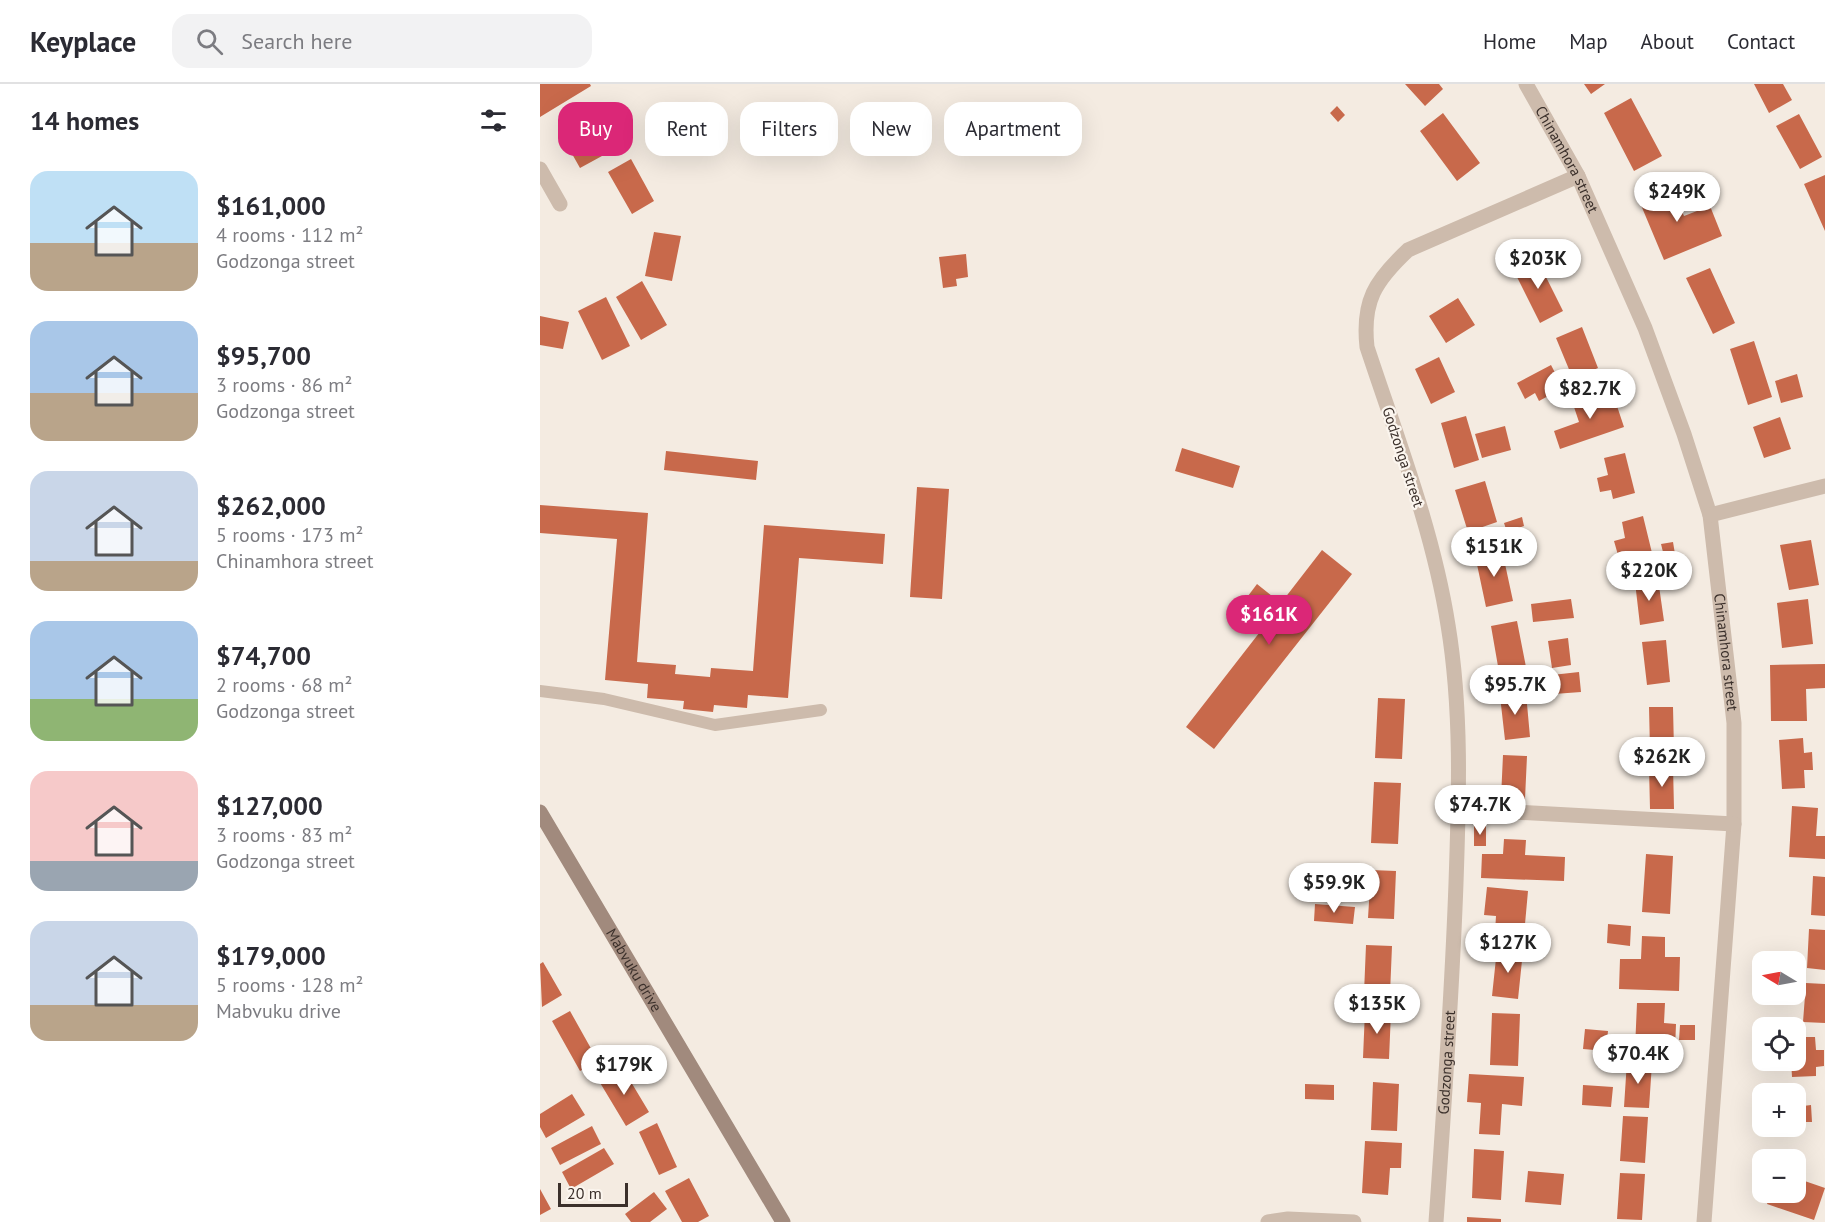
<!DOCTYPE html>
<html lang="en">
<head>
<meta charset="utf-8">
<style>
	:root { --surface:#fff; --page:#f2f2f3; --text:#2b2b33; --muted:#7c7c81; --line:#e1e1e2; --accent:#db2777 }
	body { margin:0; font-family:"PT Sans",sans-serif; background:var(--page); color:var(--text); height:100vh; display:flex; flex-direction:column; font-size:22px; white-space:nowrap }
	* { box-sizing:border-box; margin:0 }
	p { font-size:20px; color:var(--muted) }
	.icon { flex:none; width:33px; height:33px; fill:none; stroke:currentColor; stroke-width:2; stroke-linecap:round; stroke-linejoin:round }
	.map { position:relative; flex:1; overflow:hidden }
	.drawer { display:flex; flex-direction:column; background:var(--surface); width:540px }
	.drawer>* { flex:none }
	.hud { position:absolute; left:18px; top:18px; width:570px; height:54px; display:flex; gap:12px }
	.needle { width:39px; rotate:280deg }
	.tools { position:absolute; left:1212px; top:867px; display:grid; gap:12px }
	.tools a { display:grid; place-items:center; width:54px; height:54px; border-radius:12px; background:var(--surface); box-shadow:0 6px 24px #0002; font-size:30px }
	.scale { position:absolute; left:18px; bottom:15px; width:70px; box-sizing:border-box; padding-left:6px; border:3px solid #3b302b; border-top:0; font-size:16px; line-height:21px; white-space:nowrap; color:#3b302b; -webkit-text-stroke:4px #fbf5ee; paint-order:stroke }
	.price { position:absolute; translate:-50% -51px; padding:0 14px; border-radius:21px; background:#fff; color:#222; font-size:20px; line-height:39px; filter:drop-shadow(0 2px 3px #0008) }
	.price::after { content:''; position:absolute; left:50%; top:36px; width:18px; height:14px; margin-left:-9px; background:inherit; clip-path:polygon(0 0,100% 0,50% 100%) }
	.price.selected { background:var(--accent); color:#fff }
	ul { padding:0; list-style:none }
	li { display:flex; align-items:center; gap:18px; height:150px; padding:0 30px }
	li span { display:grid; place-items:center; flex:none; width:168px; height:120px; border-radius:18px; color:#555 }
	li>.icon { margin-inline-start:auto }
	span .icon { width:72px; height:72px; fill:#fffc; stroke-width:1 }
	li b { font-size:26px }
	h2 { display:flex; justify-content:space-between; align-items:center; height:72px; padding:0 30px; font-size:26px }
	.tag { padding:0 21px; border-radius:18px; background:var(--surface); box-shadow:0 6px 24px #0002; font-size:21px; line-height:54px }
	.tag.selected { background:var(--accent); color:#fff }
	header { display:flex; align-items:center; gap:36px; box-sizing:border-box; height:84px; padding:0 30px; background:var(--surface); border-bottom:2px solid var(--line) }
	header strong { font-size:28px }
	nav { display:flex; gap:33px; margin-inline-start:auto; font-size:21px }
	.search { width:420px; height:54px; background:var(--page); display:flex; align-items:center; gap:15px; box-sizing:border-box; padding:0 21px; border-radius:18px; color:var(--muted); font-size:22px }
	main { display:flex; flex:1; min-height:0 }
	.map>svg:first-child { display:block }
	.building { fill:#c8694b }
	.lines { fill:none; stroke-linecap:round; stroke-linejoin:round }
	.lane { stroke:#cdbbac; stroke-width:12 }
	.street { stroke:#cdbbac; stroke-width:15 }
	.secondary { stroke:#a18a7d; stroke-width:15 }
	.labels { text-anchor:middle; stroke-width:4.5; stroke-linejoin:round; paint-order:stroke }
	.street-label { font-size:15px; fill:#3b302b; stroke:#fbf5ee }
</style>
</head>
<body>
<header>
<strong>Keyplace</strong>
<div class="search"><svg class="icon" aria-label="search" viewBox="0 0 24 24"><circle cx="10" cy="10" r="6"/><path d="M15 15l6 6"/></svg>Search here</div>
<nav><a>Home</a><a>Map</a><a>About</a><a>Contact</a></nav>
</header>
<main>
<section class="drawer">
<h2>14 homes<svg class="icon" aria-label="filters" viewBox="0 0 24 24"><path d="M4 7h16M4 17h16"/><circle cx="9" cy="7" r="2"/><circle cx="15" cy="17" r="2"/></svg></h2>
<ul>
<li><span style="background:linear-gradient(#bfe0f5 60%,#b9a48a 0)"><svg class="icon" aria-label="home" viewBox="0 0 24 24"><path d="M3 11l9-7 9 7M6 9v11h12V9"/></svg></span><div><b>$161,000</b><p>4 rooms · 112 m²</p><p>Godzonga street</p></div></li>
<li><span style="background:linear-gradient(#a9c7e8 60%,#b9a48a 0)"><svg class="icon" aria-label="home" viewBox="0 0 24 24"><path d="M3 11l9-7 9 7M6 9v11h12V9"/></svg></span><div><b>$95,700</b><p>3 rooms · 86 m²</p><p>Godzonga street</p></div></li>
<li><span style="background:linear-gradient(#c9d6e8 75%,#b9a48a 0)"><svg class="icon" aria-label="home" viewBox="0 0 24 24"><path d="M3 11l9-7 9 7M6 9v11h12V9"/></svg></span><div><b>$262,000</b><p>5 rooms · 173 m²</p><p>Chinamhora street</p></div></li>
<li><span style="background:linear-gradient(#a9c7e8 65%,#8fb573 0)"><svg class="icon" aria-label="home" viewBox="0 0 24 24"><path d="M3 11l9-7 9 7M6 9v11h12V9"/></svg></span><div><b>$74,700</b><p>2 rooms · 68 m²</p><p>Godzonga street</p></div></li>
<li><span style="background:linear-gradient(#f6c9c9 75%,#9aa5b1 0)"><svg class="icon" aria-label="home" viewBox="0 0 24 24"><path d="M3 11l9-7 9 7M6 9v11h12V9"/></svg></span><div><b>$127,000</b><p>3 rooms · 83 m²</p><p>Godzonga street</p></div></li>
<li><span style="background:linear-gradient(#c9d6e8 70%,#b9a48a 0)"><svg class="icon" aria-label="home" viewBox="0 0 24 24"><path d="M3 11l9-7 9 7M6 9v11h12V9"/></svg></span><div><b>$179,000</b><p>5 rooms · 128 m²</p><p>Mabvuku drive</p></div></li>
</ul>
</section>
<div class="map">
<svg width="1285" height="1138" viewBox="0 0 1285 1138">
	<rect width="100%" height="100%" fill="#f4ebe1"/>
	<!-- building -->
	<path class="building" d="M0,0H50L51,2L0,33Z
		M865,0H899L903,5L885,22Z
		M1044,0H1065L1051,10Z
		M1214,0H1243L1252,16L1229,29Z
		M1091,14L1122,72L1094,87L1064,29Z
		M797,22L805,31L798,38L790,29Z
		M903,29L940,79L917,97L880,47Z
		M1259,30L1282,73L1260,85L1236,42Z
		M40,33L62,72L40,84L18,45Z
		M91,75L114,117L92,130L68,88Z
		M1285,91V147L1264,100Z
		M1130,101L1144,132L1170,122L1182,152L1124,176L1098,114Z
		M114,148L141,152L132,197L105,192Z
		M426,170L428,193L416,195L417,202L403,204L399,173Z
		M996,173L1023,227L1000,239L973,185Z
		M1170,184L1195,239L1173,250L1146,194Z
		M102,197L127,241L101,256L76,213Z
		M66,213L90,262L62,276L38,227Z
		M918,214L935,241L906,259L889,232Z
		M0,232L29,238L23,265L0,261Z
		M1042,243L1058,284L1033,295L1016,254Z
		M1214,257L1232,313L1208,321L1190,265Z
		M899,273L915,308L891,320L875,285Z
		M1011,281L1023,304L999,317L995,309L985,315L977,299Z
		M1257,290L1263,313L1241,319L1235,297Z
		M1062,307L1066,319L1075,316L1084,343L1020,365L1014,347L1039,338L1032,317Z
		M926,332L939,376L914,384L901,339Z
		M1240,333L1251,365L1224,374L1213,343Z
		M965,342L971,366L942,374L935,350Z
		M642,364L700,382L693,404L635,387Z
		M126,367L218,377L216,396L124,386Z
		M1085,369L1095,409L1073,415L1071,406L1060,408L1057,394L1068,391L1064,374Z
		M945,397L957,438L928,448L915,406Z
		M377,403L409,405L402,515L370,513Z
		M0,421L108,429L97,578L136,581L135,590L170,593L171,584L213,587L224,441L345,450L343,480L259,474L248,614L208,611L207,624L174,621L173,628L143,625L144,617L107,614L108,600L65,596L77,455L0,449Z
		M1103,432L1113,473L1091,478L1089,469L1078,471L1074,457L1085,454L1082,438Z
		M982,433L984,442L967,448L964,439Z
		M1271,456L1279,501L1249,506L1240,461Z
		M1133,458L1135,470L1124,472L1121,460Z
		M782,466L812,490L674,665L646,643L730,535L705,516L717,500L741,519Z
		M962,466L973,517L946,523L935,471Z
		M1118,495L1124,537L1100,541L1095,498Z
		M1031,515L1034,534L993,538L991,520Z
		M1268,515L1273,560L1242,564L1237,519Z
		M977,537L986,583L959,588L951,542Z
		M1028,554L1031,581L1012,584L1008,557Z
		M1126,556L1130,598L1107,601L1102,558Z
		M1285,580V604L1266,605L1267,637H1231L1230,581Z
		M1039,588L1041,608L1014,610L1012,591Z
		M986,609L990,653L965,656L960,612Z
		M838,614L865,615L862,675L835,674Z
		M1109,623H1133L1134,666H1110Z
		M1263,654L1264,669L1272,668L1273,686H1264L1265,704L1242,705L1239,656Z
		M963,671L987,672L985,715L961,714Z
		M1133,682L1134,725H1110L1109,683Z
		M834,698L861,699L858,760L831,759Z
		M1252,722L1278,724L1276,752H1285V775L1249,773Z
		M934,742H946V762H934Z
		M964,755L986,756L985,771L1025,773L1024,797L941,794L942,770H963Z
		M1106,770L1133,772L1130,830L1102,828Z
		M831,786L856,787L854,835L828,834Z
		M1273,792L1285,793V832L1271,831Z
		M947,803L988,807L984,851L955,848L956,832L944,831Z
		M775,820L815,823L813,840L774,837Z
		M1068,840L1091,842L1090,862L1067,859Z
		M1269,845L1285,846V886L1267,884Z
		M1102,852L1125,853V873H1140L1139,907L1079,905L1080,875H1101Z
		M826,861L852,862L850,910L824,909Z
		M957,865L983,867L978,915L952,912Z
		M3,878L22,911L2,923L0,880Z
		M1266,899L1285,900V939L1263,938Z
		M1097,919H1125L1124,939L1136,940L1135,966L1095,965Z
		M30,927L58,977L40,987L12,937Z
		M825,927L851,928L849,975L823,974Z
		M952,929L980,930L978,982L950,981Z
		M1140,941H1155V956H1139Z
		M1045,945L1068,947L1066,967L1043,965Z
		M1256,953H1275L1276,966H1284V982L1276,983V992L1252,993L1251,976H1256Z
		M1087,977L1112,979L1109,1024L1084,1023Z
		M82,983L109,1028L86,1042L59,997Z
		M929,990L984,993L982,1022L962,1020L960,1051L939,1050L941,1019L927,1018Z
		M833,998L859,1000L857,1047L831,1046Z
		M765,1000L794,1001V1016L765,1015Z
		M1043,1001L1073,1003L1071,1023L1042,1021Z
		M1256,1008H1262L1263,1022L1271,1021L1272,1038H1263V1047L1239,1048L1238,1042H1256Z
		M32,1010L45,1031L6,1054L0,1043V1030Z
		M1083,1032L1108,1033L1105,1079L1080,1077Z
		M117,1039L137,1083L119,1091L99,1048Z
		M52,1042L61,1060L20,1081L11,1064Z
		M825,1057L862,1059L861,1084H850L848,1111L822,1109Z
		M64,1064L74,1080L31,1105L22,1088Z
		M934,1065L964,1067L961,1116L932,1114Z
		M988,1087L1024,1090L1021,1121L985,1118Z
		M1080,1089L1105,1090L1102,1136L1077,1135Z
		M149,1094L169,1132L158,1138H142L125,1107Z
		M1256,1094L1285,1104L1274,1136L1227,1120L1231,1108H1256Z
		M0,1105L11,1125L0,1131Z
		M114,1108L127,1125L110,1138H91L85,1130Z
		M927,1133L961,1135V1138H927Z"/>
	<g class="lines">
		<!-- lane -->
		<path class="lane" d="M0,607L64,615L175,641L281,626"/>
		<!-- street -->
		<g class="street">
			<path id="s1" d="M986,0L1038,92L1105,244L1144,350L1170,431L1194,639V740L1164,1138"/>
			<path d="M0,85L20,120"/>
			<path d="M1170,431L1285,402"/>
			<path d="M919,725L1194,740"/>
			<path d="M728,1138L748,1135L814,1138"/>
			<path id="s2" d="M896,1138C904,1025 912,912 916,799C919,713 922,626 908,541C893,446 857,354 827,263C822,217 835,197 868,166L1038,92"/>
		</g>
		<!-- secondary -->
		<path class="secondary" id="s3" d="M0,728L243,1138"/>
	</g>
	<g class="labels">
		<!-- street labels -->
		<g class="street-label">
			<text dy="5" stroke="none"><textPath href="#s1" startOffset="86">Chinamhora street</textPath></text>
			<text transform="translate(863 373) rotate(72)" y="5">Godzonga street</text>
			<text dy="5" stroke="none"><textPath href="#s1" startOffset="608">Chinamhora street</textPath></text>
			<text dy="5" stroke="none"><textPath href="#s3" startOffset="184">Mabvuku drive</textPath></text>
			<text dy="5" stroke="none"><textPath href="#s2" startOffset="160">Godzonga street</textPath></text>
		</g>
	</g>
</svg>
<div class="tools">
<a><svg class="needle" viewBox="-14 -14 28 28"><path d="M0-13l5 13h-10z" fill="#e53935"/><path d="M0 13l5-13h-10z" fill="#7c7c81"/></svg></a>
<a><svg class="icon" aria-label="locate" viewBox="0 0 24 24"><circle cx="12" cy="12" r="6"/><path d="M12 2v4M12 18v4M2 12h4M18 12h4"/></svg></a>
<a>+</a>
<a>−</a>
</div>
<div class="scale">20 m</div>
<b class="price" style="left:1137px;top:139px">$249K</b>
<b class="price" style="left:998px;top:206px">$203K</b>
<b class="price" style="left:1050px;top:336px">$82.7K</b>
<b class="price" style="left:954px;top:494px">$151K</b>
<b class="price" style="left:1109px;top:518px">$220K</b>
<b class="price selected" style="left:729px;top:562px">$161K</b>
<b class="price" style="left:975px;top:632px">$95.7K</b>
<b class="price" style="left:1122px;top:704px">$262K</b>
<b class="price" style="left:940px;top:752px">$74.7K</b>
<b class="price" style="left:794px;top:830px">$59.9K</b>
<b class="price" style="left:968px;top:890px">$127K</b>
<b class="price" style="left:837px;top:951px">$135K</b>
<b class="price" style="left:1098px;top:1001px">$70.4K</b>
<b class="price" style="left:84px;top:1012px">$179K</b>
<div class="hud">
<a class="tag selected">Buy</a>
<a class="tag">Rent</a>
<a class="tag">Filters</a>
<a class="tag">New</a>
<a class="tag">Apartment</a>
</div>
</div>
</main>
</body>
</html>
